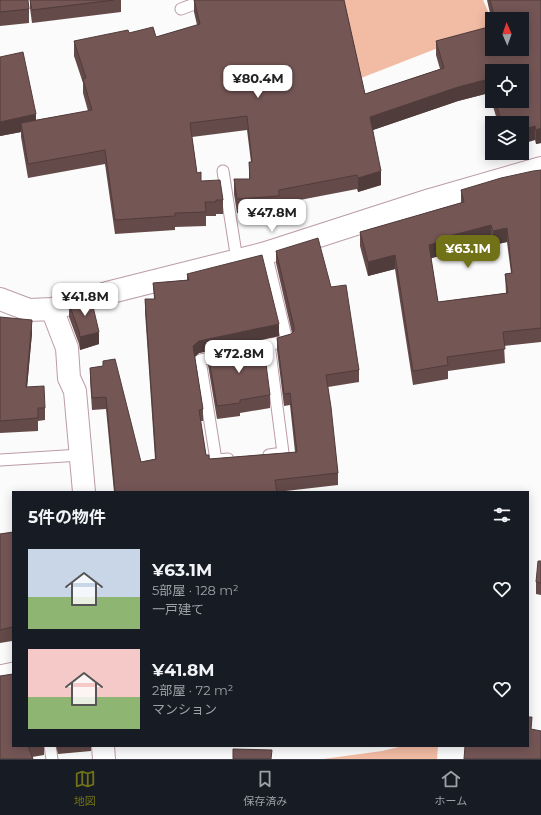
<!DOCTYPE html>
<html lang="ja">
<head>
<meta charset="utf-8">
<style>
	:root { --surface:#171b24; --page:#20242c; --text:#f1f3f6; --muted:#9ea1a6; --line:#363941; --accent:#717217 }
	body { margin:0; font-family:Montserrat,"Noto Sans JP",sans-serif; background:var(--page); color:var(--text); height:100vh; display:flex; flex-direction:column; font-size:15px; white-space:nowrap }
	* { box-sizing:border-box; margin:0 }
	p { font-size:13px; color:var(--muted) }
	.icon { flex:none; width:22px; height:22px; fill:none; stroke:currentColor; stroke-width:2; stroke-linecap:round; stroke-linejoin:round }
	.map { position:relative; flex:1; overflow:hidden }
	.sheet { position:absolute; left:12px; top:491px; width:517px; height:256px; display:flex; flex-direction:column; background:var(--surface); border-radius:0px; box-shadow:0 2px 10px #0003 }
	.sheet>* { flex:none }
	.needle { width:26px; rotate:358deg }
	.controls { position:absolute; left:485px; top:12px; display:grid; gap:8px }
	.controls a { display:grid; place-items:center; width:44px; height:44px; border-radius:0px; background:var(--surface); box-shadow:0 2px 10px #0003; font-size:20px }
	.price { position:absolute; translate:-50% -34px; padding:0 9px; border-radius:8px; background:#fff; color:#222; font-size:13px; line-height:26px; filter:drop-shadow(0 1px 2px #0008) }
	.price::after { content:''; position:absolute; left:50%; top:24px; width:12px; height:9px; margin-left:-6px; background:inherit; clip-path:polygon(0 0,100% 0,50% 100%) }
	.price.current { background:var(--accent); color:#fff }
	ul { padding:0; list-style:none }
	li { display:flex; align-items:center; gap:12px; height:100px; padding:0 16px }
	li span { display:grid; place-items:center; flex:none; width:112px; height:80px; border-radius:0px; color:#555 }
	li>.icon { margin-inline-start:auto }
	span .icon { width:48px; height:48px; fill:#fffc; stroke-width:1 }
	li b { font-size:17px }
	h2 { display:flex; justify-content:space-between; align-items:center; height:48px; padding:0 16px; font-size:17px }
	.dock { display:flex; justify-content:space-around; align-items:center; height:56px; border-top:1px solid var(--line); background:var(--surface); font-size:11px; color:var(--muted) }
	.dock a { display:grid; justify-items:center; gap:2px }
	.dock .current { color:var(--accent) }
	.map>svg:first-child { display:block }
	.green { fill:#f2bba4 }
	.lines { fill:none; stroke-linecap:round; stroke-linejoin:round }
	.service-casing { stroke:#bc9ba5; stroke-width:13 }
	.minor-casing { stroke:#bc9ba5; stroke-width:24 }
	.service { stroke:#fff; stroke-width:11 }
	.minor { stroke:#fff; stroke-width:22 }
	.wall { fill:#644a49; fill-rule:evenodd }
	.shaded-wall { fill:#513c3c }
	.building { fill:#745655; stroke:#513c3c; fill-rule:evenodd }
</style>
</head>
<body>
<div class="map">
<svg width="541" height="759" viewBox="0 0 541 759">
	<rect width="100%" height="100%" fill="#fafbfa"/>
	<!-- green -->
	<path class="green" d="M342,0H483L492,20V27L361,78Z
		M403,746H438L437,759H323L382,751Z"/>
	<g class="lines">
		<defs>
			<path id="service" d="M181,9L205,0
				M223,171L237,260
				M250,348L287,341L266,253
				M222,355L200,360L216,460L228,459
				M269,455L283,453L269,344
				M0,460L81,455
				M0,671L13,668
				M50,746L52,759"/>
			<path id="minor" d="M0,299L29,310L52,309L107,293L266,253L430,200L541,168
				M52,309L67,348L69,378L75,391L84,492
				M103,746L104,759"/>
		</defs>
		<!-- service casing -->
		<use href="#service" class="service-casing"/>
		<!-- minor casing -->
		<use href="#minor" class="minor-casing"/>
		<!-- service -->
		<use href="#service" class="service"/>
		<!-- minor -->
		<use href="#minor" class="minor"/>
	</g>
	<!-- wall -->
	<path class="wall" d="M0,0L29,9V23L0,26Z
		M30,0H121V12L32,23L30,8Z
		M194,0H344L365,94L440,69L436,55V41L522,19H492V22L487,0H541V143L536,144L535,140L522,123H498L489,93L458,101L373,130L381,185L358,192L357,189L279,204V210L237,213L234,194V179H249V162H251L247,130L192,137L197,173L201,181L223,200V214H216V216H206V226L175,227V230L115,234L105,164L28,178L21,137V132L0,136V57L36,120L88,111L83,93V83L74,56V41L129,33L156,37L197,25L194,12ZM492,71L522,101H492Z
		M541,170V342L504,346L505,363L448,371V379L413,385L395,269L368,276L360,246V232L461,203V190ZM491,240L493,245L507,242L511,273L505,274L506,293L438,302L431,258L439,256V252Z
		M276,251L331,287L359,370V382L328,387L338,473V485L277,492H114L106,409L92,410L90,380V368L103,366V361L141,462L155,459L145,312V299H154L153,283L187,280V274L279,336L199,353L195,357L203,409V421H200L206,455L209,459L295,452L290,405L284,406L277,350V338L291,334L292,333L276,263Z
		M69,304L99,344L80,350L79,344L69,317Z
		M0,317L32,333L27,387L45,408V420L38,421V431L0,433Z
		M208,353L270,395V408L240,413V416L217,419L208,365Z
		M13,532V643L12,641L0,643V534Z
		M541,561V595L536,594V582Z
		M13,746H44V755L32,757Z
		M56,746H91V751L58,754Z"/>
	<!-- shaded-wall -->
	<path class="shaded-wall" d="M489,79V93L458,101L370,131V117L458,87Z
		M36,114V128L21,123V132L0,136V122Z
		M535,126V140L522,144V130Z
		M541,128V143L536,144V130Z
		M381,171V185L358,192V178Z
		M491,225V240L439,252V256L429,259V245L438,239Z
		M507,228V242L493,245V231Z
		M395,255V269L368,276V262Z
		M32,320V333L26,399V387Z
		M279,324V336L199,353L193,358V346L199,341Z
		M99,332V344L80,350V337Z"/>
	<!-- building -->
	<path class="building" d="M0,0H28L29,9L0,12Z
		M30,0H114L32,10Z
		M194,0H344L365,94L444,68L436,41L492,26V49H522V19H495L490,0H541V128L536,130L535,126L522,130V123H502L495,101H522V71H492V90L489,79L458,87L370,117L381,171L358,178L357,175L279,190V196L237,199L234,179H250L249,162H252L247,116L190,123L197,173L201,172V181L220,180L223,200H216V202H205L206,212L175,213V216L115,220L105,150L28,164L21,123L92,110L83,79L86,78L74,41L128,30L129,33L153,27L156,37L200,24Z
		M23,52L36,114L0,122V57Z
		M541,170V328L503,332L505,349L447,357L448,365L413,371L395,255L368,262L360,232L464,202L461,190L501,178L533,171ZM491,225L493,231L507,228L512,273L505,274L508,293L438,302L429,245L439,242L438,239Z
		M318,238L331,287L346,285L359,370L326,375L331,407L338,473L275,480L277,492H115L106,397L92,398L90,368L103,366V361L115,359L141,462L156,459L145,299H155L153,283L189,280L187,274L262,255L279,324L199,341L193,346L203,409L199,410L206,455H209V459L297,452L290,393L284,394L277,338L291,334L294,331V327L276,251Z
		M91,298L99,332L80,337L79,331L69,304Z
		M0,317L32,320L26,387L44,386L45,408H38V418L0,421Z
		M263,341L270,395L240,400V403L217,406L208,353Z
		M13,532V630L12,627L0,630V534Z
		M538,561H541V583L536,582Z
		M13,674V746H28L33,759H0V676Z
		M528,717H532L531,729L541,731V759H464L465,746H528Z
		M233,749L272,750L271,759H233Z"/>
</svg>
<div class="controls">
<a><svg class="needle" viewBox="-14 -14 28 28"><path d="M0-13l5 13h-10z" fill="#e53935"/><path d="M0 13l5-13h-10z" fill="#9ea1a6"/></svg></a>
<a><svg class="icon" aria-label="locate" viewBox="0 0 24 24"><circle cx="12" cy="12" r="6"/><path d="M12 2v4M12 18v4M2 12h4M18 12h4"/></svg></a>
<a><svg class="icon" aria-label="layers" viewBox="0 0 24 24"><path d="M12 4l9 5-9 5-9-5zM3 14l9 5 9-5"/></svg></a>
</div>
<b class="price" style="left:258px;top:99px">¥80.4M</b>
<b class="price" style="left:272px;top:233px">¥47.8M</b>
<b class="price current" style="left:468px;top:269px">¥63.1M</b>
<b class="price" style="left:85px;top:317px">¥41.8M</b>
<b class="price" style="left:239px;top:374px">¥72.8M</b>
<section class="sheet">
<h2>5件の物件<svg class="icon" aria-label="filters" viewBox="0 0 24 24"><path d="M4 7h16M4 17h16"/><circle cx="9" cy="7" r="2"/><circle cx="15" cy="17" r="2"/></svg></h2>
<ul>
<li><span style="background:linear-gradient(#c9d6e8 60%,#8fb573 0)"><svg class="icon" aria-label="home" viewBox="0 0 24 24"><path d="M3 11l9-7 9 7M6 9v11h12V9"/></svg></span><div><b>¥63.1M</b><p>5部屋 · 128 m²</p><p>一戸建て</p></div><svg class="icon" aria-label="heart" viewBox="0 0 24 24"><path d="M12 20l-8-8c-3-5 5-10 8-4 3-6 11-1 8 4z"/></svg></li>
<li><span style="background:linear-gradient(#f6c9c9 60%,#8fb573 0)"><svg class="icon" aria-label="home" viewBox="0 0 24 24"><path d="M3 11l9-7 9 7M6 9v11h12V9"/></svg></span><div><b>¥41.8M</b><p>2部屋 · 72 m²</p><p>マンション</p></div><svg class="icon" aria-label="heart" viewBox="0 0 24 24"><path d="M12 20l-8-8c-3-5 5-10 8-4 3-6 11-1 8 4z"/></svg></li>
</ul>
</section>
</div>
<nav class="dock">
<a class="current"><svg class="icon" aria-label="map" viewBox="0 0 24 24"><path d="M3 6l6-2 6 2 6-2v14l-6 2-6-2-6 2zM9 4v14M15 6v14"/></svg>地図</a>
<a><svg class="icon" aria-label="saved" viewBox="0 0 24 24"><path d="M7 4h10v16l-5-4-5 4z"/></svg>保存済み</a>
<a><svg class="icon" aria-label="home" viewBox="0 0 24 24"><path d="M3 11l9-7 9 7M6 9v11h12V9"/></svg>ホーム</a>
</nav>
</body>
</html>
